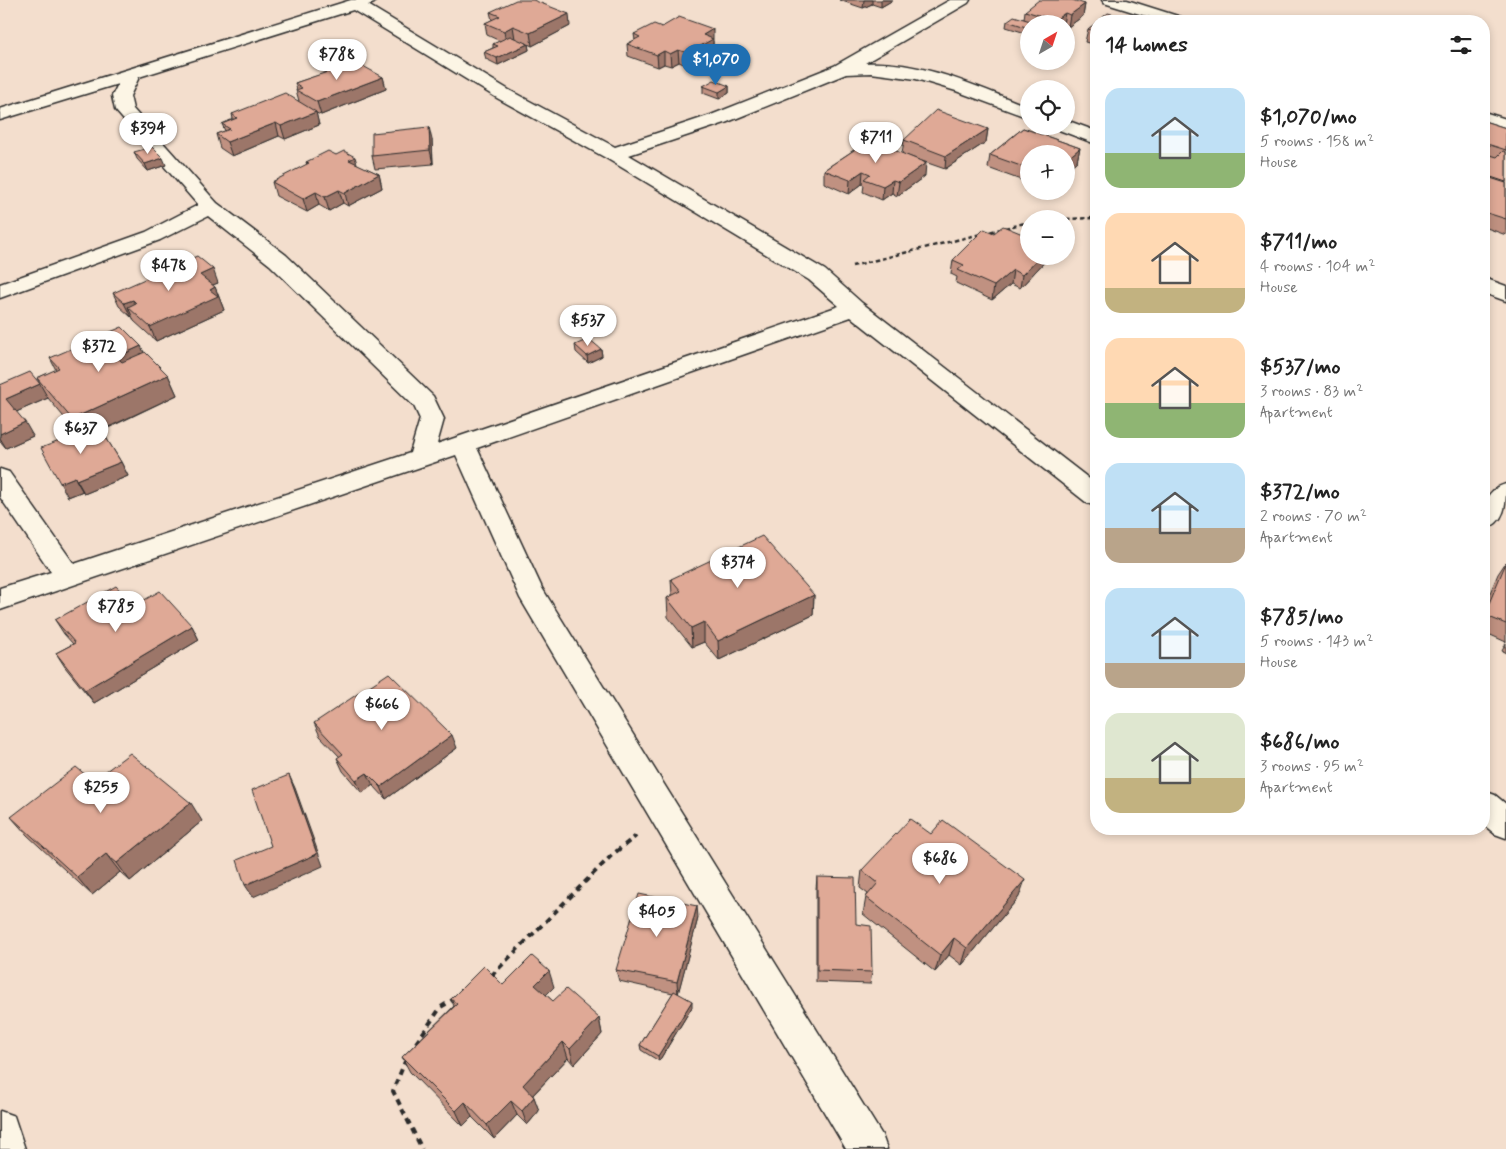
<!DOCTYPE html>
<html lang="en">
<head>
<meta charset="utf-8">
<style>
	:root { --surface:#fff; --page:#f6f6f6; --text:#222; --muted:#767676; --accent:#1f6fb2 }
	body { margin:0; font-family:Mynerve,sans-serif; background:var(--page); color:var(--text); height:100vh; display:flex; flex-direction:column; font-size:19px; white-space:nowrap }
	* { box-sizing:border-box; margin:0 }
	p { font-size:16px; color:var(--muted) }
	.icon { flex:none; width:28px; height:28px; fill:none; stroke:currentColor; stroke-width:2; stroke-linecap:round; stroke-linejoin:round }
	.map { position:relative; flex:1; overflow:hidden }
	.side { position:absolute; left:1090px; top:15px; width:400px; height:820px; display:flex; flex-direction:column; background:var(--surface); border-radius:20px; box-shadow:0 2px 8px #0003 }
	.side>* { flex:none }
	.needle { width:32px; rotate:39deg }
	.tools { position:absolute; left:1020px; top:15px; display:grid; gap:10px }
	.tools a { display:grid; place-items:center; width:55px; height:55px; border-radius:50%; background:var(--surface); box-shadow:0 2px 8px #0003; font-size:25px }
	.price { position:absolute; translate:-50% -42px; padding:0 11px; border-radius:18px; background:#fff; color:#222; font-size:16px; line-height:32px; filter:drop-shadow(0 1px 2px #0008) }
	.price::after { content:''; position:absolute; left:50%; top:30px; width:15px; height:11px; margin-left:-8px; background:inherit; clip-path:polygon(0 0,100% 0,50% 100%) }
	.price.selected { background:var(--accent); color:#fff }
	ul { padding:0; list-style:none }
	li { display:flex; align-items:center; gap:15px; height:125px; padding:0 15px }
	li span { display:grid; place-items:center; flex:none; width:140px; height:100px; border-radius:15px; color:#555 }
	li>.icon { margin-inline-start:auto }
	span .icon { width:60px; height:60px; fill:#fffc; stroke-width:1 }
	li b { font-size:21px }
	h2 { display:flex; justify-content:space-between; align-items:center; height:60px; padding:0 15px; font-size:21px }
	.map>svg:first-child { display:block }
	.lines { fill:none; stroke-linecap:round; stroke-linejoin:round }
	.minor-casing { stroke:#2b2b2b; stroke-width:3 }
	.path-far1 { stroke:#2b2b2b; stroke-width:2.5; stroke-dasharray:4.5 3; stroke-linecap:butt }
	.path { stroke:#2b2b2b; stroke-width:4; stroke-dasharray:6 5; stroke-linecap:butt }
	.minor { fill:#fcf5e5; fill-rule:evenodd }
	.wall { fill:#c09181; stroke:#2b2b2b }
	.shaded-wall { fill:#9c7669; stroke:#2b2b2b }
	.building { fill:#dfa996; stroke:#2b2b2b }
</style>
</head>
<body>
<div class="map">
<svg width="1506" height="1149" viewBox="0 0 1506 1149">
	<rect width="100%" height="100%" fill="#f3decd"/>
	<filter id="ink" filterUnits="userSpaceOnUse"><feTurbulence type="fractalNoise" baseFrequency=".02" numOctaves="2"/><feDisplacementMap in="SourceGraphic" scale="10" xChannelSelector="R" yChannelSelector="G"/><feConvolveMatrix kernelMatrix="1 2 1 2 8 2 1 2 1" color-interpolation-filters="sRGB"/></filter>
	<g filter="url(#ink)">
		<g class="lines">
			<defs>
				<path id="minor" d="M351,0H376L374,3L368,5L509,90L615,147L711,115L834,66L950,0H970L968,3L865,63C921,60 978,87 1029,107V118L956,91L916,79L871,73L846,74L725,123L629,155L825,270L862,303L1096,484V506L1087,503L851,317L477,448L542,588L882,1135L887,1149H846L520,598L456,455L0,610V588L51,572L0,497V469L9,472L74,564L410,453L420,419L414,406L270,265L208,216L160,240L0,298V284L146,232L198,205L115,110L112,96L118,84L0,120V109ZM353,10L497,98L606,158L809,280L839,306L437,444L444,419L433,396L286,255L217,203L133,109L130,96L139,77Z
					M1102,0H1127L1184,18L1186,21H1162L1104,3Z
					M1484,112L1506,119V131L1484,124Z
					M1066,120L1096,131V144L1059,130L1057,126H1066Z
					M1484,278L1506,286V301L1484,293Z
					M1506,484C1506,504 1506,523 1484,529C1484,509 1482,491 1506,484Z
					M1484,791L1495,795L1506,804V838L1495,834L1484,825Z
					M0,1111L14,1116L25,1149H0Z"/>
			</defs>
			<!-- minor casing -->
			<use href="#minor" class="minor-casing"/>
			<!-- path-far1 -->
			<path class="path-far1" d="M1066,219L1096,218
				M852,266L1029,222"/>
			<!-- path -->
			<path class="path" d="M491,976L613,854L636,836
				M416,1043L441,1007L454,999
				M406,1059L393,1091L422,1149"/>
			<!-- minor -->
			<use href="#minor" class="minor"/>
		</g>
		<!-- wall -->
		<path class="wall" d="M839,0H893L881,7L872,4L863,8Z
			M1085,4L1083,16L1068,27H1066V24H1029V34L1006,27L1007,21L1024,19L1025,11Z
			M490,12L570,26L532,46L528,44L529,50L498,65L486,59L484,52L493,48V44L500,41L487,35L485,23L492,20Z
			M1096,23V45L1085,42L1088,29Z
			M662,27L713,41V51L688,66L679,62L671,66L664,64L658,67L628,56L627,44L635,40L634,34Z
			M334,66L383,77L386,89L321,115L316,113L319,125L285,139L279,136L232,156L220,148L216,134L225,131L222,124L233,119L232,114L299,101L296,90H297L295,83L335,70Z
			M703,86H729V93L719,99L703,93Z
			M1484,121L1506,128V235L1484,227Z
			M1023,128L1080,148L1077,161L1066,170V154H1029V183L988,168L990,155Z
			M988,129L986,142L945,169L902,154L904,140Z
			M432,140L433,164L375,169L372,156Z
			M869,140L925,176L897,196L892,193L882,200L863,192L864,185L862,184L849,194L824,183V170Z
			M134,152L166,165L148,171L137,159Z
			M336,155L379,174L382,188L348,206L343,203L329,211L319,205L307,212L276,196L272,182L307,165L306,162Z
			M1029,256H1050L1020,288L1011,284L992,300L956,283L957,277L951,274L953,260Z
			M218,283L212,285L215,287L224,310L156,341L134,321L132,316L131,317L119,306L113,293Z
			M575,345L601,349L602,356L588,363L576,352Z
			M141,346L144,353L168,375L177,395L102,431L121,462L128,476L84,494L83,491L68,497L78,434L48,398L16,412L33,436L6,448L0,441V385L40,384L37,378L56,370L50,358Z
			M1506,562V642L1484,632V607L1498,574Z
			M671,579L814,595L813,615L719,660L704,642L692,647L668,617L667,598L672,595Z
			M55,620L192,626L199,640L94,703L65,667L56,653L73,644L64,634Z
			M1506,643V653L1502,651Z
			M314,723L457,748L386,799L373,785L362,793L343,771L337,758L340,757L320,736Z
			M93,781L202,821L130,881L120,872L92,895L27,835L11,817Z
			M931,834L1019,897L962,965L949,955L935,972L863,914L866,897L868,894L860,888L862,870Z
			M817,877L856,924L872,972L870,984L816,982V889Z
			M698,918L678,993L692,1007L659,1061L641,1050L640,1045L673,993L619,981L616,970Z
			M503,985L554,987L546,995L553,1001L599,1018L602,1034L574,1065L568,1058L533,1095L539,1111L527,1125L517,1115L494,1139L472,1117L463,1126L410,1072L402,1057L454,1006L451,999Z"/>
		<!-- shaded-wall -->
		<path class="shaded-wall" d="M864,0H872V4L863,8Z
			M881,0H893L881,7Z
			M1085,4L1083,16L1068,27L1070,15Z
			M1065,13L1063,24H1055V20Z
			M569,14L570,26L532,46L530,33Z
			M513,26L515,39L506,43L504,31Z
			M713,29V51L688,66V53L703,35Z
			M528,44L529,50L498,65L497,58Z
			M678,50L679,62L671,66L670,54Z
			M664,51V64L658,67L657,55Z
			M383,77L386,89L321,115L317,102Z
			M729,86V93L719,99V92Z
			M316,112L319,125L285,139L281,126Z
			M276,123L279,136L232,156L227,142Z
			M429,127L432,140L433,164L430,150Z
			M988,129L986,142L945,169L946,156Z
			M1080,148L1077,161L1066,170V160Z
			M355,157L359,170L349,160Z
			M163,158L166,165L148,171L145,164Z
			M926,163L925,176L897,196L899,182Z
			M863,171L862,184L849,194L850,180Z
			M379,174L382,188L348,206L345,193Z
			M893,180L892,193L882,200L883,186Z
			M339,190L343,203L329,211L325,197Z
			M316,192L319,205L307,212L303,199Z
			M1040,256H1050L1020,288L1022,275Z
			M213,269L218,283L205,288L200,275Z
			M1013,270L1011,284L992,300L994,286Z
			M215,287L224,310L156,341L150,327Z
			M133,300L139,313L128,307L132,316L131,317L124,303Z
			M141,346L150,366L126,377L117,357Z
			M601,349L602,356L588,363L587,356Z
			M168,375L177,395L83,439L72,419Z
			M40,384L48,398L14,413L6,399Z
			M25,422L33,436L6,448L0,438V434Z
			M121,462L128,476L84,494L76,480Z
			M75,477L83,491L68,497L60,483Z
			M814,595L813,615L719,660L718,641Z
			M704,622V642L692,647L691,628Z
			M192,626L199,640L94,703L85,690Z
			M452,735L457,748L386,799L381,787Z
			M367,773L373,785L362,793L356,780Z
			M289,775L295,788L323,866L253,897L245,885L317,854Z
			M191,803L202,821L130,881L117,863Z
			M106,854L120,872L92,895L77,877Z
			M1025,880L1019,897L962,965L967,948Z
			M697,906L698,918L678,994L677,982Z
			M954,938L949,955L935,972L940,955Z
			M549,971L554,987L540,1001L535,985Z
			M692,1001V1007L659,1061L658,1056Z
			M599,1018L602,1034L574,1065L570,1049Z
			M563,1042L568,1058L528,1100L523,1085Z
			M534,1097L539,1111L527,1125L522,1111Z
			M511,1101L517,1115L494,1139L487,1125Z
			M465,1102L472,1117L463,1126L456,1111Z"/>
		<!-- building -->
		<path class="building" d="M516,0H533L569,14L530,33L513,26L504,31L485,23L500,16L490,12Z
			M1039,0H1072L1085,4L1070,15L1065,13L1055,20L1025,11Z
			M1108,13L1136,21H1098Z
			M1014,16L1040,24H1029V28L1007,21Z
			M1145,16L1162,21H1139Z
			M679,17L713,29L703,35L713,39L688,53L678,50L670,54L664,51L657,55L627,44L640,37L634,34L654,24L662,27Z
			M1096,23V32L1088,29Z
			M510,36L528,44L497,58L484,52L498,46L493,44Z
			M350,59L383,77L317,102L296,90L302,88L295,83L339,68L334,66Z
			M714,80L729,86L719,92L703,86Z
			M285,93L316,112L281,126L276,123L227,142L216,134L230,129L222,124L237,118L232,114Z
			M936,110L988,129L946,156L904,140Z
			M1484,121L1506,128V150L1484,143Z
			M429,127L430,150L372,156V133Z
			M1023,128L1080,148L1066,160V154H1029V169L990,155Z
			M869,140L926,163L899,182L893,180L883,186L864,179L870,174L863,171L850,180L824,170Z
			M152,147L163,158L145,164L134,152Z
			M328,151L336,155L344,151L355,157L349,160L379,174L345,193L339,190L325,197L316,192L303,199L272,182L309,163L306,162Z
			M1503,151L1506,152V182L1485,175L1491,167L1484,164V158L1487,154L1497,157Z
			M1484,176L1506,183V219L1484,212Z
			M1003,226L1025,235L1029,232V256H1040L1022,275L1013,270L994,286L958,270L964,265L953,260L984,229L994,233Z
			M197,256L213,269L200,275L215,287L210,290L218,296L150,327L128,307L136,303L133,300L124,303L113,293Z
			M122,327L141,346L117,357L122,362L145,352L168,375L72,419L37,378L59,368L50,358Z
			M589,339L601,349L587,356L575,345Z
			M30,372L40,384L6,399L25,422L0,434V385Z
			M99,426L121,462L76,480L75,477L60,483L41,448Z
			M762,536L814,595L718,641L704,622L691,628L667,598L681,591L671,579Z
			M1506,563V624L1484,615Z
			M116,586L134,606L160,591L192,626L85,690L56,653L75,643L55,620Z
			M389,673L452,735L381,787L367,773L356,780L337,758L343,754L314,723Z
			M130,753L191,803L117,863L106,854L77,877L11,817L76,767L93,781Z
			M289,775L317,854L245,885L237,860L271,846L252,790Z
			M910,819L931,834L943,820L1025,880L967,948L954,938L940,955L866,897L878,883L862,870Z
			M817,877L855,878L856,924L871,926L872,972L817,970Z
			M639,894L697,906L677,982L616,970Z
			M532,956L549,971L535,985L553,1001L566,989L599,1018L570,1049L563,1042L523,1085L534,1097L522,1111L511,1101L487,1125L465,1102L456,1111L402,1057L457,1004L451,999L484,966L503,985Z
			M674,991L692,1001L658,1056L640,1045Z"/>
	</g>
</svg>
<div class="tools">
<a><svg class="needle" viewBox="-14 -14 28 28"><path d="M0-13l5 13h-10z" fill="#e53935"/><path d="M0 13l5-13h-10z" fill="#767676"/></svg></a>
<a><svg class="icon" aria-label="locate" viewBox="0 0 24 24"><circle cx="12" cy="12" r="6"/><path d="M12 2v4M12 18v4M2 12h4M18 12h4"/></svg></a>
<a>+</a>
<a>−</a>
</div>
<b class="price" style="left:337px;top:81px">$788</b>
<b class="price selected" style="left:716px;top:86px">$1,070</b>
<b class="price" style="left:148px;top:155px">$394</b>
<b class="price" style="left:876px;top:164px">$711</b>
<b class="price" style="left:169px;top:292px">$478</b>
<b class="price" style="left:588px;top:347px">$537</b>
<b class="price" style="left:99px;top:373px">$372</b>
<b class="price" style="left:81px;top:455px">$637</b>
<b class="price" style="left:738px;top:589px">$374</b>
<b class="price" style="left:116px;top:633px">$785</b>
<b class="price" style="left:382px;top:731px">$666</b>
<b class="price" style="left:101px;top:814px">$255</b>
<b class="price" style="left:940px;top:885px">$686</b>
<b class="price" style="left:657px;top:938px">$405</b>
<section class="side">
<h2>14 homes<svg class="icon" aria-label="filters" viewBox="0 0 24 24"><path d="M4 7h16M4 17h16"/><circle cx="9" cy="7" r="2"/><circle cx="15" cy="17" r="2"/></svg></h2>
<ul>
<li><span style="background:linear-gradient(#bfe0f5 65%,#8fb573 0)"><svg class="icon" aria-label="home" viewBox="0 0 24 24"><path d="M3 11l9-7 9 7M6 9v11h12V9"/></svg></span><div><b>$1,070/mo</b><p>5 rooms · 158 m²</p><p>House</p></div></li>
<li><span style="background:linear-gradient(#ffd9b3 75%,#c2b280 0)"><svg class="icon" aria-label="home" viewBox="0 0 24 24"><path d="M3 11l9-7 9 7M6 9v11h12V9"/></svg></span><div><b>$711/mo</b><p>4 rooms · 104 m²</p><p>House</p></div></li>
<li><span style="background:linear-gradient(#ffd9b3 65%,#8fb573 0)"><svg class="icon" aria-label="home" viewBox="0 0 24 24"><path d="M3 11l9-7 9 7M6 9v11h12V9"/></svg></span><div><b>$537/mo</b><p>3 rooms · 83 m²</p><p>Apartment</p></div></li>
<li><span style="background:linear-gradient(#bfe0f5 65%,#b9a48a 0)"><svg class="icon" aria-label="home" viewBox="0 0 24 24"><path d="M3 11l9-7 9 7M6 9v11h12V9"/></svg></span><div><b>$372/mo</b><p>2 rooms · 70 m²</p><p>Apartment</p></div></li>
<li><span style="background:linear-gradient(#bfe0f5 75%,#b9a48a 0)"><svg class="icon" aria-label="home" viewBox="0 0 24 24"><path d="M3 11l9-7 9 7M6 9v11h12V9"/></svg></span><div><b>$785/mo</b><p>5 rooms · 143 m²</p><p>House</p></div></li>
<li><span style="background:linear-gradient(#dfe7d0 65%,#c2b280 0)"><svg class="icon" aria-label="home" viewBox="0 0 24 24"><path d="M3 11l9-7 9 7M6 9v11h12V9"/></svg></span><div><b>$686/mo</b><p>3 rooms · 95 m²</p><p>Apartment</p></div></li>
</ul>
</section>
</div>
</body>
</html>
